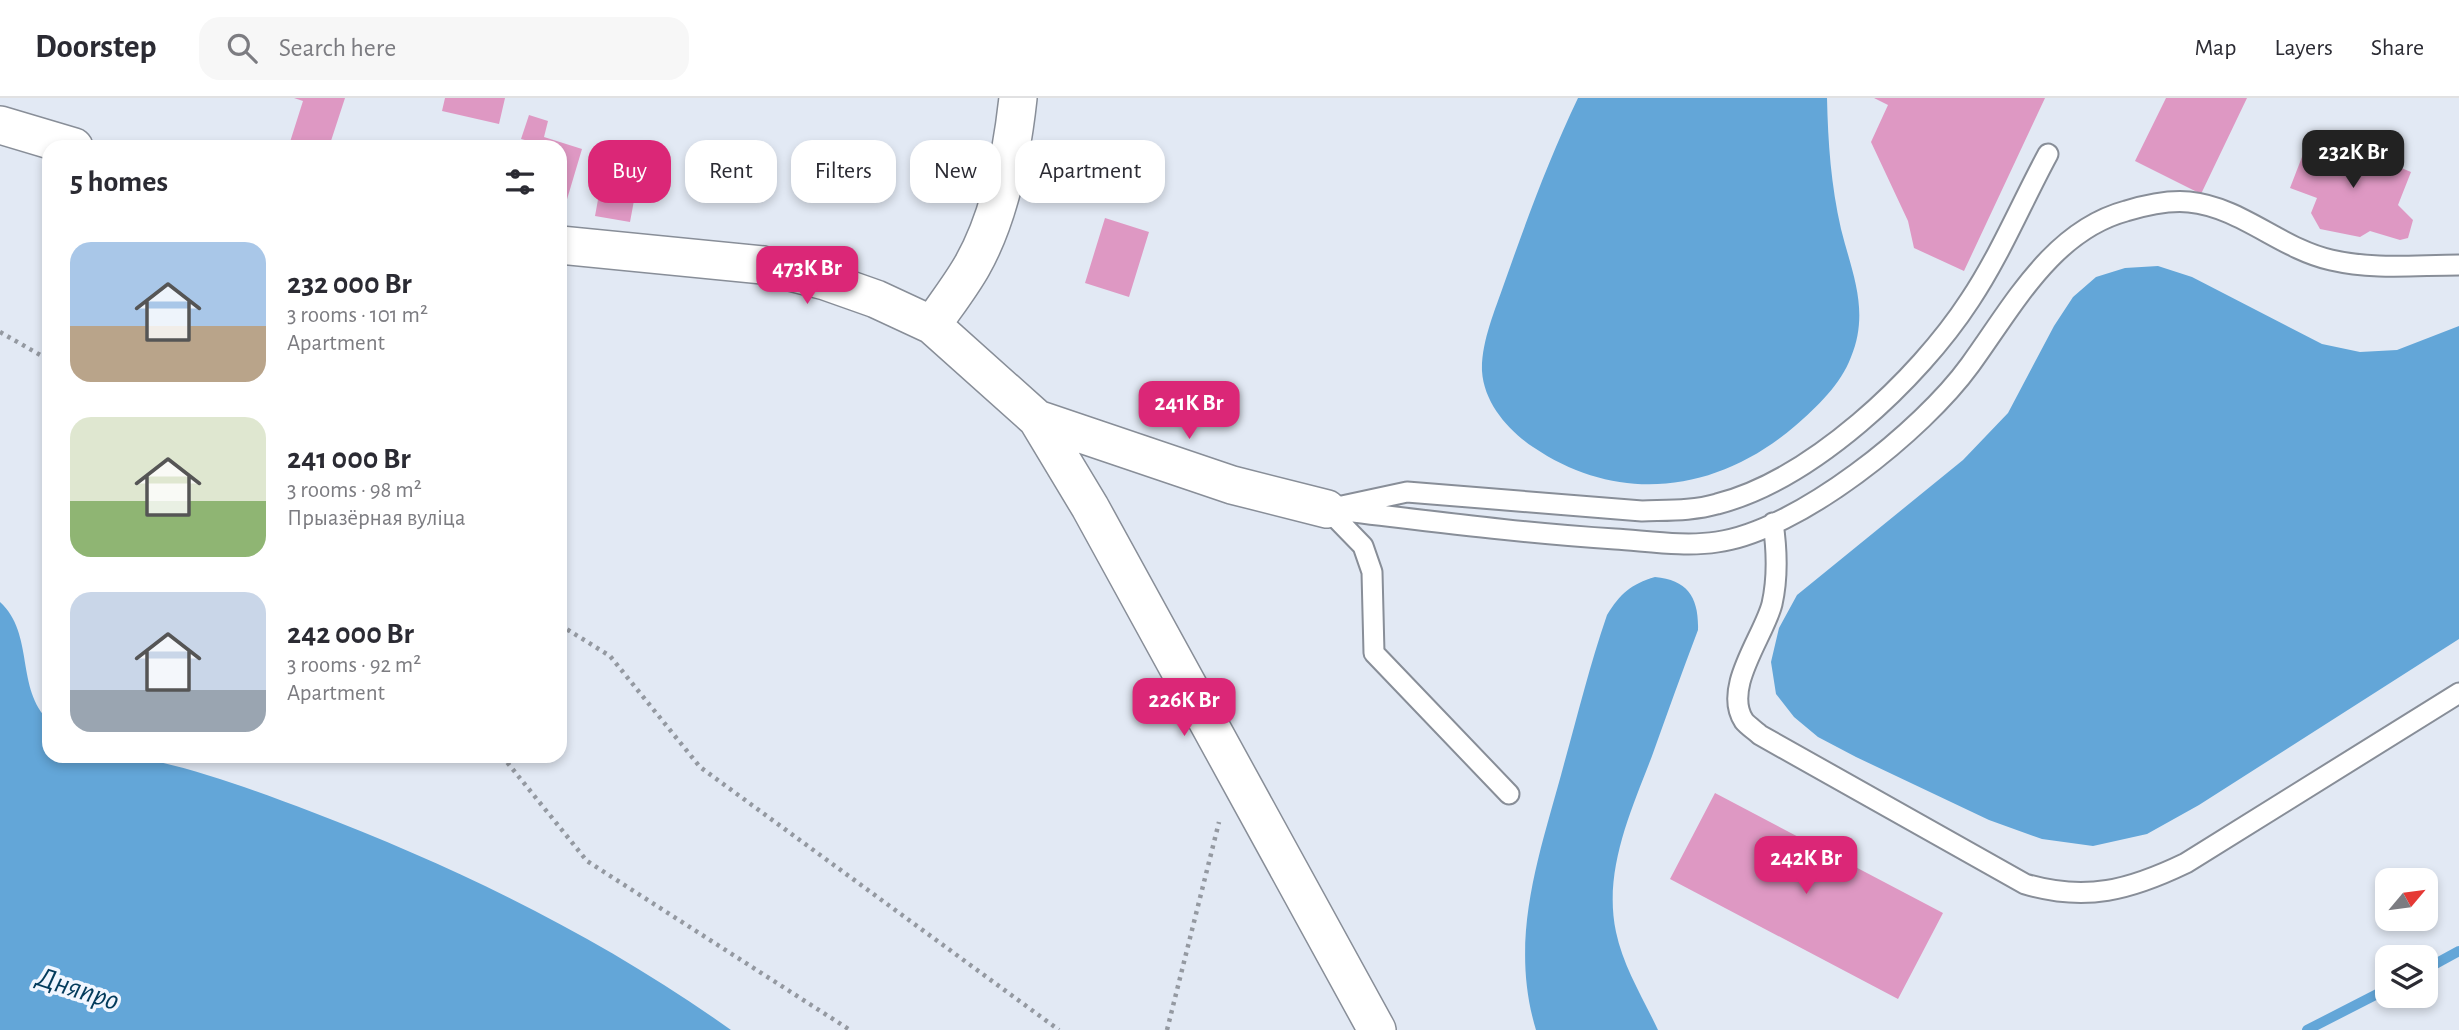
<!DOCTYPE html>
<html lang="en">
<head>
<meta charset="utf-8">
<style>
	:root { --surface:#fff; --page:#f7f7f7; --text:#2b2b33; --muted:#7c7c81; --line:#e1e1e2; --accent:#db2777 }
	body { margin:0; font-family:"Alegreya Sans",sans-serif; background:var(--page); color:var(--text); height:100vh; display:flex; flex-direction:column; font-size:26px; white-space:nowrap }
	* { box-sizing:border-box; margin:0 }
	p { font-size:23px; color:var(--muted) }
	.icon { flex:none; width:38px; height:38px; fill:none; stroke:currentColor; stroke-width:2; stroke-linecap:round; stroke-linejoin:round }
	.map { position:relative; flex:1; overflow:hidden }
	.panel { position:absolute; left:42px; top:42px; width:525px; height:623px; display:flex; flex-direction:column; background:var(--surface); border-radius:21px; box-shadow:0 4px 10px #0003 }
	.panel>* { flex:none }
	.guide { position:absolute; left:588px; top:42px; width:665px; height:63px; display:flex; gap:14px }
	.needle { width:46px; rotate:61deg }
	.fabs { position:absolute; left:2375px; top:770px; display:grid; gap:14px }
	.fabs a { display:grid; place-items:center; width:63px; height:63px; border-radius:14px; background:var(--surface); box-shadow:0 4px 10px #0003; font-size:35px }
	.price { position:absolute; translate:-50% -60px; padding:0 16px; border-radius:14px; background:var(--accent); color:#fff; font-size:23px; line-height:46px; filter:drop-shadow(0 2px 4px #0008) }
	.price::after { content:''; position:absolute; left:50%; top:42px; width:21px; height:16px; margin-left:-10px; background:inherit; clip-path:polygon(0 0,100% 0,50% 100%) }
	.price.current { background:#222; color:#fff }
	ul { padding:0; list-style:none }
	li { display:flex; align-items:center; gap:21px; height:175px; padding:0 28px }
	li span { display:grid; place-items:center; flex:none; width:196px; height:140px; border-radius:21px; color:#555 }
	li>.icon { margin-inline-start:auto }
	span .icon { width:84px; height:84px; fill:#fffc; stroke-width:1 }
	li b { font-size:30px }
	h2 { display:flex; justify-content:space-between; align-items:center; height:84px; padding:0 28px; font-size:30px }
	.tag { padding:0 24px; border-radius:21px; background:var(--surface); box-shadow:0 4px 10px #0003; font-size:24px; line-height:63px }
	.tag.current { background:var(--accent); color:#fff }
	header { display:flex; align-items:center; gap:42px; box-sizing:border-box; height:98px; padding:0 35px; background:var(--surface); border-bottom:2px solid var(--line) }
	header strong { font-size:33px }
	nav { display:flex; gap:38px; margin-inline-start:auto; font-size:24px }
	.search { width:490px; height:63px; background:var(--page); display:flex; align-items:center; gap:18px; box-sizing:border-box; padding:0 24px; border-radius:21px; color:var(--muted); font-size:26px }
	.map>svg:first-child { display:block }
	.water { fill:#63a6d8 }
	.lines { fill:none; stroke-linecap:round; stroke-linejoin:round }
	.stream { stroke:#63a6d8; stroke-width:10 }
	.building { fill:#de98c3 }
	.service-casing { stroke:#888e98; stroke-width:23 }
	.minor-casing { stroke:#888e98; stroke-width:40 }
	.path { stroke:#9499a1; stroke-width:4.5; stroke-dasharray:3.5 5; stroke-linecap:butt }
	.service { stroke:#fff; stroke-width:19 }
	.minor { stroke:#fff; stroke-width:37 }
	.labels { text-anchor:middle; stroke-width:7; stroke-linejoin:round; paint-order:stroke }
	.water-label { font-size:30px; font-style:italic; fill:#033b5c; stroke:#f1f6ff }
</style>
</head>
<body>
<header>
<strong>Doorstep</strong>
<div class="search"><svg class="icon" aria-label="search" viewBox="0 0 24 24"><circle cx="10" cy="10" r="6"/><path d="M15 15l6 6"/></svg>Search here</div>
<nav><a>Map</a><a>Layers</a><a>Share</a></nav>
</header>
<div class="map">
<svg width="2459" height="932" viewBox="0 0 2459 932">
	<rect width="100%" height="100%" fill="#e2e9f4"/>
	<!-- water -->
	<path class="water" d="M1578,0H1827C1828,45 1831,87 1841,131C1852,175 1870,213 1851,259C1841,286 1817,309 1795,328C1718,394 1620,408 1533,349C1508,332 1484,305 1482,273C1481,245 1495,212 1504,186C1527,121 1548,63 1578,0Z
		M2158,168L2192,179L2322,246L2360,254L2397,252L2459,228V541L2199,707L2147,736L2093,748L2042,741L1989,722L1856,659L1818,639L1794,619L1776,596L1771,564L1779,530L1797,497L1963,362L2008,315L2054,228L2073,199L2096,179L2125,170Z
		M1655,479C1688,482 1699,500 1698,532C1682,574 1667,616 1652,658C1631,713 1603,773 1616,834C1623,868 1643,900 1658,932H1536C1508,839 1540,756 1564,666C1578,616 1590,566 1607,517C1620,496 1631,486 1655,479Z
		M0,504C35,536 15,590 49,623V658C75,658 103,654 129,658C190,668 254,692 312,714C459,770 602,840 731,932H0Z"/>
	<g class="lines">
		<!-- stream -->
		<path class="stream" d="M2426,871L2459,853
			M2307,932L2387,891"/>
	</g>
	<!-- building -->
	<path class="building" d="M294,0H345L329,49H306L290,44L303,3Z
		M445,0H505L499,26L442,13Z
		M1874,0H2045L1964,173L1914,150L1908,123L1871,44L1888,7Z
		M2166,0H2247L2201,96L2135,63Z
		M529,17L548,23L544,39L582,51L565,108L560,106V49H539L540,46L521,41Z
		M2312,33L2411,74L2398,107L2413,122L2408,140L2400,142L2370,133L2360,139L2320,131L2311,115L2317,100L2290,90Z
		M608,47L643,54L630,124L595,118Z
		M1105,120L1149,134L1129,199L1085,185Z
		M1715,695L1943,815L1898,901L1670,781Z"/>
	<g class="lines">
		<defs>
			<path id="service" d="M1342,408L1407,394L1642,413C1667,412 1693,413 1717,406C1811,382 1918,282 1970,202C2000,157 2022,104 2048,56
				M1327,411C1423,422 1519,435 1615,441C1647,443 1685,449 1717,444C1798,433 1923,332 1970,267C2013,208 2052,133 2126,113C2146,107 2169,102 2189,104C2241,109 2281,151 2331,162C2374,172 2416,167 2459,167
				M1327,411L1363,448L1372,474L1374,555L1509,696
				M1773,425C1777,452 1778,479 1772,506C1764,538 1722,590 1744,623C1748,628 1756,633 1760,637L2025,786C2086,804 2130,792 2186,765L2459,595"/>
			<path id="minor" d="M0,27L74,49
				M560,147L763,167L825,183L876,201L932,227L1037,321L1090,409L1377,932
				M932,227C945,208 960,189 972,168C1000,119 1012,55 1018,0
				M1037,321L1232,387L1327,411"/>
		</defs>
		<!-- service casing -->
		<use href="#service" class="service-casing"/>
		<!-- minor casing -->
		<use href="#minor" class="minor-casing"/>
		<!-- path -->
		<path class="path" d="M0,234L49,262
			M560,527L610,558L700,669L1059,932
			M502,658L587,763L850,932
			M1167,932L1219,724"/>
		<!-- service -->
		<use href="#service" class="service"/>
		<!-- minor -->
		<use href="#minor" class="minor"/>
	</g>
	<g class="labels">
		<!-- water labels -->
		<g class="water-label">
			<text transform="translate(78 890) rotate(18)" y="10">Дняпро</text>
		</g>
	</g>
</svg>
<div class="fabs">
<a><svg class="needle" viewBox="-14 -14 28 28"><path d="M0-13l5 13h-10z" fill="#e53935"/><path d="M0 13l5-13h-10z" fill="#7c7c81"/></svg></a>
<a><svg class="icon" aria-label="layers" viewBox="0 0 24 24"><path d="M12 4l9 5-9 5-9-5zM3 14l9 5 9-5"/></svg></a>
</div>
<b class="price current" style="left:2353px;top:92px">232K Br</b>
<b class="price" style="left:807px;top:208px">473K Br</b>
<b class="price" style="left:1189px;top:343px">241K Br</b>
<b class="price" style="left:1184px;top:640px">226K Br</b>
<b class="price" style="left:1806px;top:798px">242K Br</b>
<div class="guide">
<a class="tag current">Buy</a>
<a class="tag">Rent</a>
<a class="tag">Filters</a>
<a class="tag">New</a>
<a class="tag">Apartment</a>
</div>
<section class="panel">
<h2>5 homes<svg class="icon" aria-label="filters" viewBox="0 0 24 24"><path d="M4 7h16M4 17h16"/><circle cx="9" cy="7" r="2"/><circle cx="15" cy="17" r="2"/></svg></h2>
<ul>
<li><span style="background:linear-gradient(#a9c7e8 60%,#b9a48a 0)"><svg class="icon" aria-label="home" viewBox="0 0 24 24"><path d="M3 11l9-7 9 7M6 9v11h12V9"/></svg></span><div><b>232 000 Br</b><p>3 rooms · 101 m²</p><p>Apartment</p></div></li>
<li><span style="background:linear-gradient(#dfe7d0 60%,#8fb573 0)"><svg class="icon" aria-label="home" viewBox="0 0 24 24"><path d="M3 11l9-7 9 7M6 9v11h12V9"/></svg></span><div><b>241 000 Br</b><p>3 rooms · 98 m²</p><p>Прыазёрная вуліца</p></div></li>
<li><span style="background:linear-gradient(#c9d6e8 70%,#9aa5b1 0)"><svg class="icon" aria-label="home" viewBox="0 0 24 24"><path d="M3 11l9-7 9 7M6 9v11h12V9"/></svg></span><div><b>242 000 Br</b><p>3 rooms · 92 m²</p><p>Apartment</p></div></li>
</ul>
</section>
</div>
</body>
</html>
